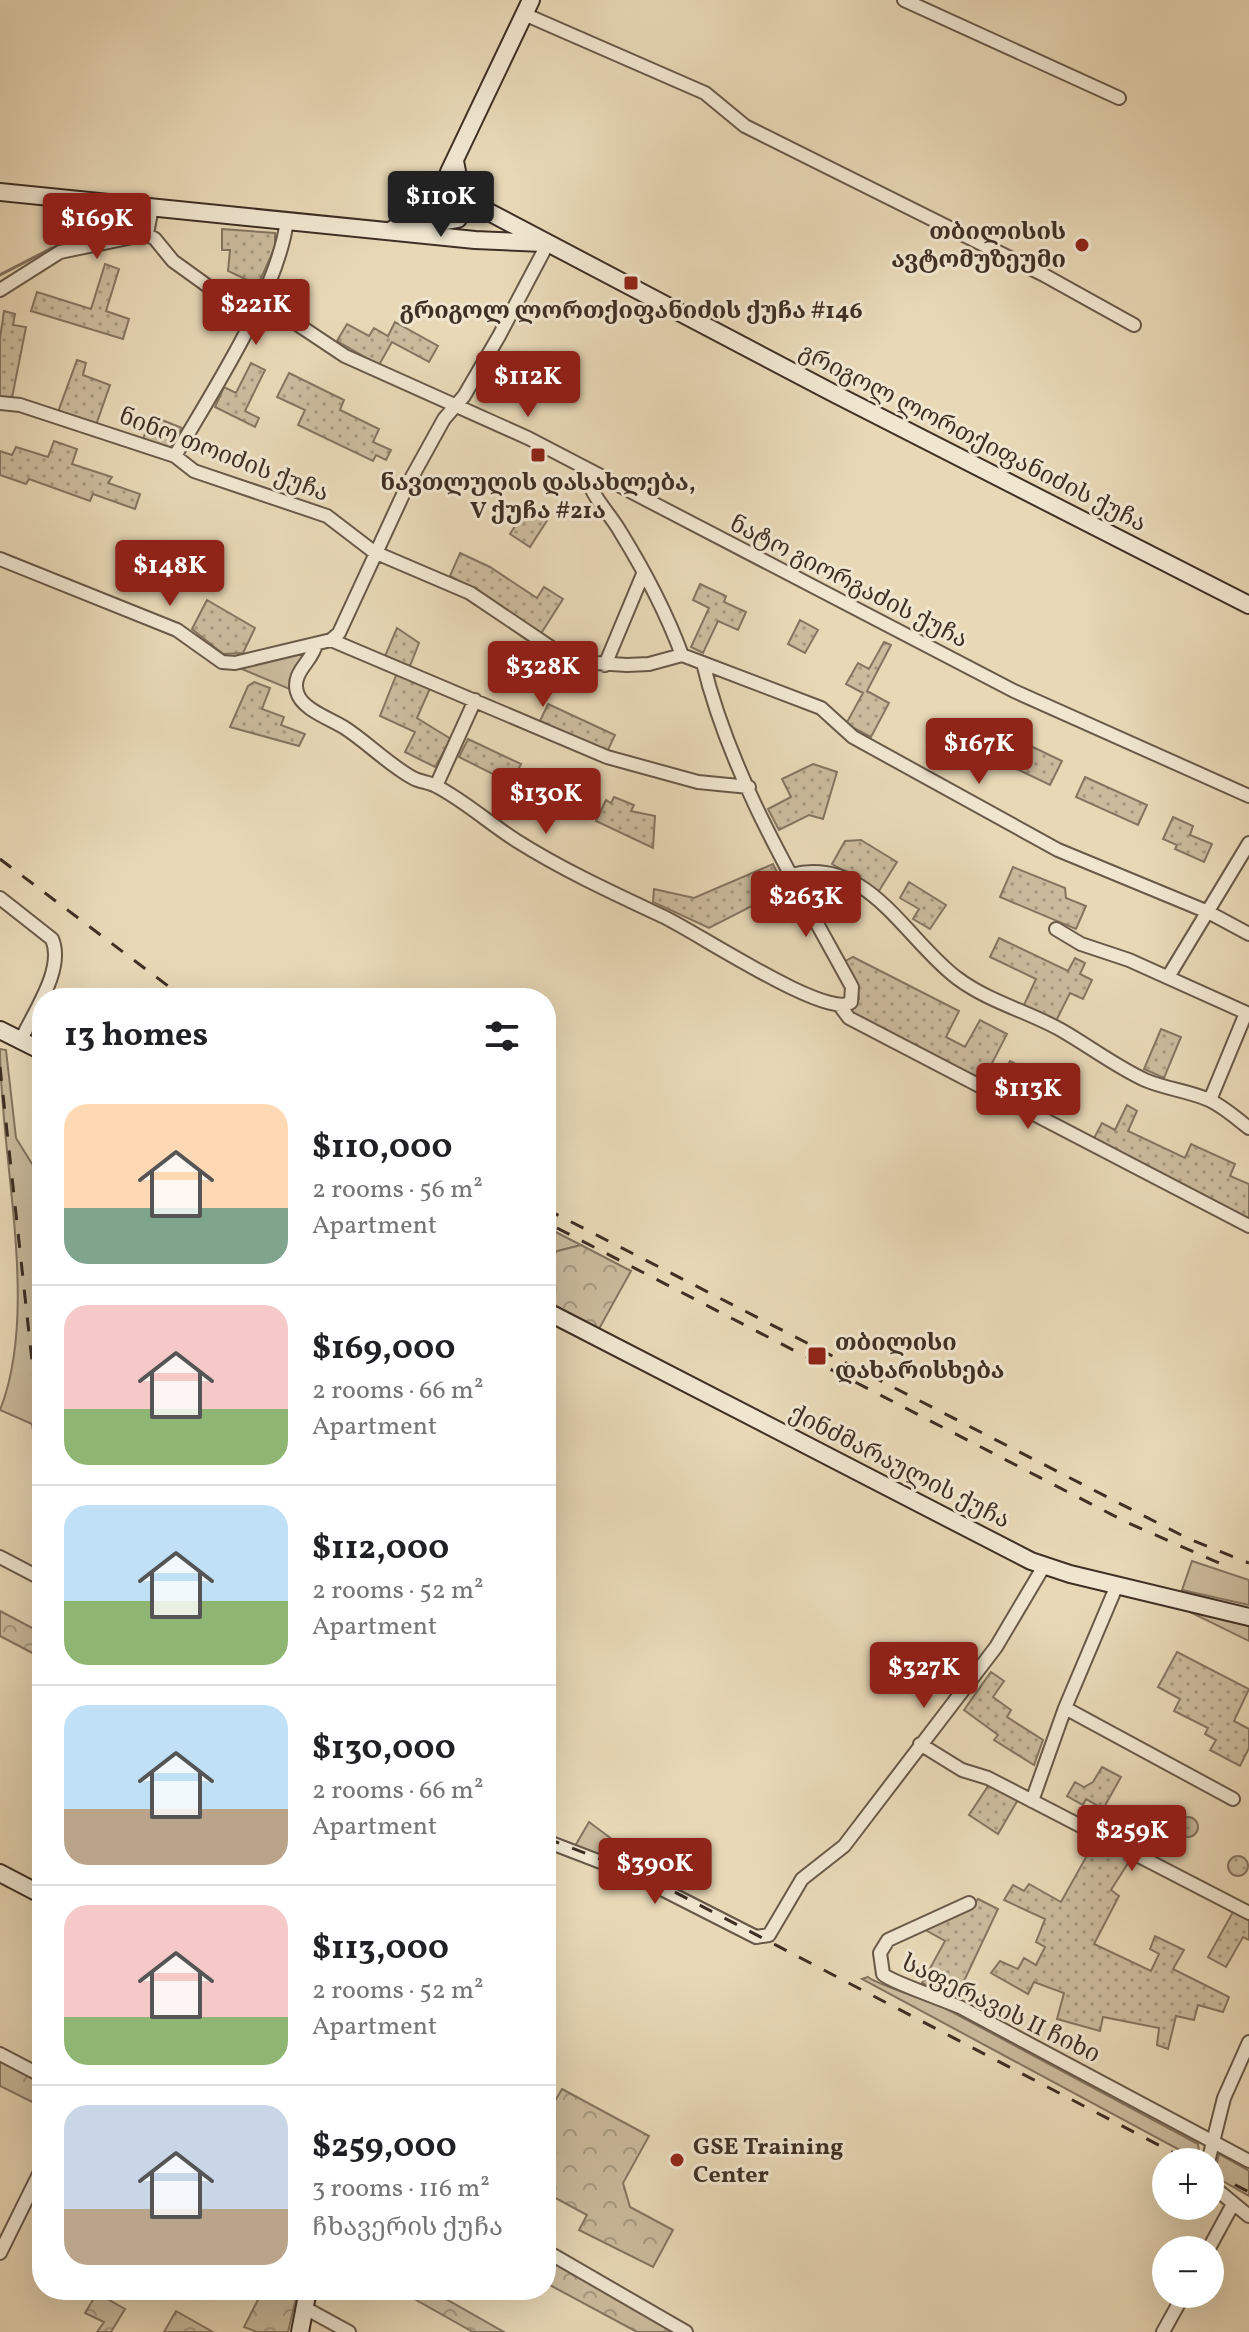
<!DOCTYPE html>
<html lang="en">
<head>
<meta charset="utf-8">
<style>
	:root { --surface:#fff; --page:#f6f6f6; --text:#202124; --muted:#757577; --line:#e0e0e0; --accent:#8f2418 }
	body { margin:0; font-family:Vollkorn,"Noto Serif Georgian",serif; background:var(--page); color:var(--text); height:100vh; display:flex; flex-direction:column; font-size:30px; white-space:nowrap }
	* { box-sizing:border-box; margin:0 }
	p { font-size:26px; color:var(--muted) }
	.icon { flex:none; width:44px; height:44px; fill:none; stroke:currentColor; stroke-width:2; stroke-linecap:round; stroke-linejoin:round }
	.map { position:relative; flex:1; overflow:hidden }
	.panel { position:absolute; left:32px; top:988px; width:524px; height:1312px; display:flex; flex-direction:column; background:var(--surface); border-radius:32px; box-shadow:0 8px 32px #0002 }
	.panel>* { flex:none }
	.fabs { position:absolute; left:1152px; top:2148px; display:grid; gap:16px }
	.fabs a { display:grid; place-items:center; width:72px; height:72px; border-radius:50%; background:var(--surface); box-shadow:0 8px 32px #0002; font-size:40px }
	.price { position:absolute; translate:-50% -68px; padding:0 18px; border-radius:8px; background:var(--accent); color:#fff; font-size:26px; line-height:52px; filter:drop-shadow(0 2px 4px #0008) }
	.price::after { content:''; position:absolute; left:50%; top:48px; width:24px; height:18px; margin-left:-12px; background:inherit; clip-path:polygon(0 0,100% 0,50% 100%) }
	.price.selected { background:#222; color:#fff }
	ul { padding:0; list-style:none }
	li { display:flex; align-items:center; gap:24px; height:200px; padding:0 32px }
	li+li { border-top:2px solid var(--line) }
	li span { display:grid; place-items:center; flex:none; width:224px; height:160px; border-radius:24px; color:#555 }
	li>.icon { margin-inline-start:auto }
	span .icon { width:96px; height:96px; fill:#fffc; stroke-width:1 }
	li b { font-size:34px }
	h2 { display:flex; justify-content:space-between; align-items:center; height:96px; padding:0 32px; font-size:34px }
	.map>svg:first-child { display:block }
	.grass { fill:#cbbb9d; stroke:#857560; stroke-width:2 }
	.forest { fill:url(#forest-crowns); stroke:#857560; stroke-width:2 }
	.garden { fill:url(#garden-dots); stroke:#857560; stroke-width:2 }
	.lines { fill:none; stroke-linecap:round; stroke-linejoin:round }
	.stream { stroke:#82725e; stroke-width:3 }
	.street-casing { stroke:#695948; stroke-width:16 }
	.secondary-casing { stroke:#3f2f24; stroke-width:20 }
	.street { stroke:#f0e6d0; stroke-width:12 }
	.secondary { stroke:#f0e6d0; stroke-width:16 }
	.rail { stroke:#3f2f24; stroke-width:3; stroke-dasharray:14 14; stroke-linecap:butt }
	.poi-dot { fill:#8f2418; stroke:#f0e6d0; stroke-width:3 }
	.labels { text-anchor:middle; stroke-width:6; stroke-linejoin:round; paint-order:stroke }
	.poi-label { font-size:24px; font-weight:bold; fill:#3f2f24; stroke:#f0e6d0 }
	.street-label { font-size:24px; fill:#3f2f24; stroke:#f0e6d0 }
</style>
</head>
<body>
<div class="map">
<svg width="1249" height="2332" viewBox="0 0 1249 2332">
	<defs>
		<pattern id="forest-crowns" width="20" height="18" patternUnits="userSpaceOnUse" patternTransform="scale(2)"><rect width="20" height="18" fill="#cbbb9d"/><path d="M2 6a3 3 0 1 1 6 0M12 15a3 3 0 1 1 6 0" fill="none" stroke="#a69880"/></pattern>
		<pattern id="garden-dots" width="8" height="8" patternUnits="userSpaceOnUse" patternTransform="scale(2)"><rect width="8" height="8" fill="#cbbb9d"/><path d="M2 2h.1M6 6h.1" fill="none" stroke="#a69880" stroke-width="1.8" stroke-linecap="round"/></pattern>
	</defs>
	<rect width="100%" height="100%" fill="#e8d8b6"/>
	<filter id="stains"><feTurbulence type="fractalNoise" baseFrequency=".0025" numOctaves="4"/><feColorMatrix values="0 0 0 0 .2 0 0 0 0 .09 0 0 0 0 .02 0 0 0 .5 -.17"/></filter>
	<radialGradient id="worn" r=".72"><stop offset=".6" stop-color="#630" stop-opacity="0"/><stop offset="1" stop-color="#630" stop-opacity=".3"/></radialGradient>
	<!-- grass -->
	<path class="grass" d="M152,416L182,428L170,449L143,439Z
		M308,649L292,690L237,667Z
		M0,1049L6,1050L16,1138L42,1180V1344L38,1345L42,1365V1485L32,1424L0,1410C40,1310 0,1158 0,1049Z
		M546,1227L581,1245L546,1254Z
		M1192,1561L1249,1580V1605L1182,1590Z
		M1188,1611L1249,1625V1641Z
		M589,1822L683,1892L763,1933L575,1846Z
		M868,1977C877,1985 925,1999 941,2006L1198,2144L1200,2161L862,1979Z
		M1219,2154L1249,2171V2196L1214,2176Z"/>
	<!-- forest -->
	<path class="forest" d="M581,1245L631,1271L599,1329L546,1301V1254Z
		M0,1611L42,1633V1658L0,1636Z
		M0,2059L42,2081V2107L0,2086Z
		M562,2089L649,2136L623,2183L630,2207L673,2230L653,2267L579,2230L587,2215L546,2193V2110L549,2111Z
		M546,2257L678,2332H637L546,2283Z
		M263,2290H298L288,2332H257L244,2327Z
		M413,2290H430L504,2332H473L409,2296Z
		M97,2293L125,2309L111,2332H97L104,2322L85,2313Z
		M176,2311L213,2332H164Z"/>
	<!-- garden -->
	<path class="garden" d="M222,229L275,233V247L258,285L228,271L230,250H222Z
		M105,264L119,269L106,311L129,319L123,339L31,311L37,292L91,309Z
		M4,311L15,314L13,325L26,327L12,398H0V338Z
		M395,322L438,346L429,362L392,342L379,365L337,341L347,324L369,336L374,328L388,336Z
		M77,360L86,363L83,375L110,385L96,425L58,412Z
		M251,363L265,370L245,411L259,418L255,427L215,407L224,387L236,393Z
		M289,373L344,400L340,410L379,429L373,442L391,450L386,460L376,455L373,461L298,425L305,410L277,397Z
		M54,441L77,449L72,464L112,477L108,483L140,494L135,509L93,494L90,501L29,479L26,484L0,475V451L12,455L16,447L48,457Z
		M528,506L548,519L530,547L510,534Z
		M460,553L490,567L537,598L544,587L563,599L540,635L482,593L450,576Z
		M700,584L726,596L724,602L746,612L738,630L718,621L703,653L691,647L709,608L693,600Z
		M207,600L255,628L243,653L223,654L192,629Z
		M800,620L818,630L805,653L788,644Z
		M397,628L419,643L410,666L385,656Z
		M884,642L891,645L867,691L889,703L871,737L846,724L863,693L846,684L858,663L869,669Z
		M397,673L431,686L417,718L451,739L435,767L405,752L415,732L380,716Z
		M254,682L270,688L262,709L284,717L281,725L305,734L299,746L230,727L248,686Z
		M548,704L615,735L607,752L540,721Z
		M989,726L1062,761L1050,785L977,750Z
		M468,739L521,764L515,776L522,779L508,807L500,803L509,782L459,757Z
		M813,764L837,772L823,819L809,815L779,830L768,809L791,797L782,779Z
		M1085,777L1147,805L1138,825L1076,797Z
		M614,797L634,805L631,811L655,816L653,848L596,821L606,800L611,803Z
		M1173,817L1193,826L1190,835L1212,844L1204,862L1175,849L1177,845L1163,839Z
		M861,840L897,862L879,891L832,864L845,841Z
		M773,864L785,889L709,928L653,902L654,889L694,898Z
		M1013,867L1065,888L1066,898L1086,906L1076,929L1000,897Z
		M909,882L946,905L930,929L913,919L919,909L900,898Z
		M999,938L1068,971L1075,958L1085,963L1080,974L1092,980L1083,999L1070,993L1055,1023L1023,1007L1036,979L990,957Z
		M853,957L959,1011L946,1037L965,1047L980,1020L1007,1034L988,1071L1001,1078L1010,1061L1024,1068L1019,1079L1038,1089L1029,1106L852,1016L849,1010L859,999L857,986L844,962Z
		M1161,1029L1181,1037L1164,1078L1144,1069Z
		M1127,1105L1137,1111L1128,1131L1185,1158L1191,1144L1235,1164L1230,1176L1249,1184V1221L1093,1140L1102,1123L1115,1130Z
		M1177,1652L1249,1689L1234,1721L1249,1729V1748L1240,1766L1210,1750L1216,1740L1205,1734L1208,1728L1174,1711L1180,1699L1158,1687Z
		M991,1672L1004,1681L993,1697L1011,1710L1007,1717L1043,1740L1034,1765L994,1740L998,1735L964,1710Z
		M1102,1767L1121,1777L1103,1809L1086,1799L1083,1805L1067,1796L1075,1782L1084,1787L1093,1782Z
		M990,1783L1019,1798L998,1834L969,1815Z
		M1178 1827a10 10 0 1 1 20 0a10 10 0 1 1-20 0Z
		M1095,1841L1130,1860L1111,1890L1119,1896L1094,1944L1151,1971L1159,1954L1150,1949L1155,1936L1184,1950L1173,1969L1229,1997L1223,2012L1198,2005L1194,2020L1176,2016L1168,2049L1157,2045L1159,2028L1103,2017L1100,2031L1057,2019L1064,1993L1034,1982L1028,1994L991,1973L1000,1961L1018,1969L1024,1958L1036,1965L1045,1947L1036,1942L1045,1919L1004,1900L1013,1885L1024,1891L1029,1884L1061,1902Z
		M1228 1866a10 10 0 1 1 20 0a10 10 0 1 1-20 0Z
		M978,1899L998,1909L956,1998L922,1983L945,1941L920,1927L969,1909Z
		M1234,1910L1249,1918V1940L1243,1937L1226,1967L1208,1957Z"/>
	<g class="lines">
		<!-- stream -->
		<path class="stream" d="M0,275L50,249L100,233L117,223"/>
		<defs>
			<path id="street" d="M904,0L1119,98
				M524,14L705,93L745,126L1044,275L1134,325
				M147,234L155,239L173,261L223,297L273,308L345,356L528,438L1014,691L1249,796
				M0,290L60,252L147,234L152,207
				M0,403L20,405L175,456L194,471L327,516L374,552L470,593L562,655L580,662L627,665L649,664L682,655
				M175,456C212,392 278,292 287,220
				M0,559L177,630L222,662L235,663L331,640L339,633L407,486L444,419L464,396L499,336L548,243
				M331,640L607,757L698,782L749,787
				M316,644C313,661 291,672 297,692C301,709 331,719 345,728C368,743 389,765 413,778C420,782 429,782 436,786C465,801 490,824 517,841C563,870 613,893 662,916C692,929 828,1021 851,1002L852,987C796,884 731,778 703,663L682,655C666,612 645,572 621,533C608,510 590,497 585,469
				M703,663L821,708L853,737L1058,850L1208,912L1249,934
				M605,665L643,574
				M436,786L475,700
				M791,875C868,855 905,939 957,978C989,1002 1027,1011 1061,1030C1089,1046 1115,1066 1145,1080C1166,1089 1189,1091 1209,1100C1223,1106 1237,1119 1249,1128
				M0,898L52,939C65,969 33,1013 21,1040
				M1056,929L1081,944L1129,960L1249,1014
				M1168,977L1249,843
				M840,1006L849,1018L1249,1226
				M1210,1100L1246,1013
				M0,1557L42,1579
				M1065,1708L1233,1799
				M920,1744L962,1770L988,1778L1249,1913
				M1032,1801L1065,1708L1117,1585
				M546,1841L632,1874L756,1937L769,1935L802,1879L844,1846L996,1647L1044,1566
				M969,1903L888,1940L880,1953L883,1974C889,1981 944,2000 960,2007L1249,2161
				M0,2054L42,2076
				M1208,2162L1224,2098L1249,2042
				M1210,2184L1249,2216
				M1208,2250L1233,2204
				M546,2251L686,2332
				M0,2253L42,2168
				M305,2308L349,2332
				M1163,2332L1184,2294"/>
			<path id="secondary" d="M455,161L459,182L487,211L831,392L1249,605
				M0,192L475,240L543,243
				M459,216L448,195L449,172L531,0
				M408,228L458,219
				M390,231L419,213L448,175
				M0,1030L42,1051
				M546,1311L1031,1561L1070,1574L1249,1617
				M0,1873L42,1895
				M300,2332L308,2290"/>
		</defs>
		<!-- street casing -->
		<use href="#street" class="street-casing"/>
		<!-- secondary casing -->
		<use href="#secondary" class="secondary-casing"/>
		<!-- street -->
		<use href="#street" class="street"/>
		<!-- secondary -->
		<use href="#secondary" class="secondary"/>
		<!-- rail -->
		<path class="rail" d="M0,859L184,998
			M0,1067L42,1453
			M546,1209L1189,1539L1249,1563
			M557,1228L1126,1522L1228,1567
			M546,1838L642,1875L1191,2162
			M1210,2172L1249,2192"/>
	</g>
	<!-- markers -->
	<g class="poi-dot">
		<circle cx="1082" cy="245" r="8"/>
		<rect x="623" y="275" width="16" height="16" rx="4"/>
		<rect x="530" y="447" width="16" height="16" rx="4"/>
		<rect x="807" y="1346" width="20" height="20" rx="4"/>
		<circle cx="677" cy="2160" r="8"/>
	</g>
	<g class="labels">
		<!-- poi labels -->
		<g class="poi-label">
			<text x="1066" y="239" text-anchor="end">თბილისის<tspan x="1066" dy="28">ავტომუზეუმი</tspan></text>
			<text x="631" y="318">გრიგოლ ლორთქიფანიძის ქუჩა #146</text>
			<text x="538" y="490">ნავთლუღის დასახლება,<tspan x="538" dy="28">V ქუჩა #21ა</tspan></text>
			<text x="835" y="1350" text-anchor="start">თბილისი<tspan x="835" dy="28">დახარისხება</tspan></text>
			<text x="693" y="2154" text-anchor="start">GSE Training<tspan x="693" dy="28">Center</tspan></text>
		</g>
		<!-- street labels -->
		<g class="street-label">
			<text transform="translate(973 437) rotate(27)" y="8">გრიგოლ ლორთქიფანიძის ქუჩა</text>
			<text transform="translate(224 454) rotate(21)" y="8">ნინო თოიძის ქუჩა</text>
			<text transform="translate(849 581) rotate(27)" y="8">ნატო გიორგაძის ქუჩა</text>
			<text transform="translate(900 1466) rotate(27)" y="8">ქინძმარაულის ქუჩა</text>
			<text transform="translate(1001 2008) rotate(26)" y="8">საფერავის II ჩიხი</text>
		</g>
	</g>
	<rect width="100%" height="100%" filter="url(#stains)"/>
	<rect width="100%" height="100%" fill="url(#worn)"/>
</svg>
<div class="fabs">
<a>+</a>
<a>−</a>
</div>
<b class="price selected" style="left:441px;top:239px">$110K</b>
<b class="price" style="left:97px;top:261px">$169K</b>
<b class="price" style="left:256px;top:347px">$221K</b>
<b class="price" style="left:528px;top:419px">$112K</b>
<b class="price" style="left:170px;top:608px">$148K</b>
<b class="price" style="left:543px;top:709px">$328K</b>
<b class="price" style="left:979px;top:786px">$167K</b>
<b class="price" style="left:546px;top:836px">$130K</b>
<b class="price" style="left:806px;top:939px">$263K</b>
<b class="price" style="left:1028px;top:1131px">$113K</b>
<b class="price" style="left:924px;top:1710px">$327K</b>
<b class="price" style="left:1132px;top:1873px">$259K</b>
<b class="price" style="left:655px;top:1906px">$390K</b>
<section class="panel">
<h2>13 homes<svg class="icon" aria-label="filters" viewBox="0 0 24 24"><path d="M4 7h16M4 17h16"/><circle cx="9" cy="7" r="2"/><circle cx="15" cy="17" r="2"/></svg></h2>
<ul>
<li><span style="background:linear-gradient(#ffd9b3 65%,#7fa58c 0)"><svg class="icon" aria-label="home" viewBox="0 0 24 24"><path d="M3 11l9-7 9 7M6 9v11h12V9"/></svg></span><div><b>$110,000</b><p>2 rooms · 56 m²</p><p>Apartment</p></div></li>
<li><span style="background:linear-gradient(#f6c9c9 65%,#8fb573 0)"><svg class="icon" aria-label="home" viewBox="0 0 24 24"><path d="M3 11l9-7 9 7M6 9v11h12V9"/></svg></span><div><b>$169,000</b><p>2 rooms · 66 m²</p><p>Apartment</p></div></li>
<li><span style="background:linear-gradient(#bfe0f5 60%,#8fb573 0)"><svg class="icon" aria-label="home" viewBox="0 0 24 24"><path d="M3 11l9-7 9 7M6 9v11h12V9"/></svg></span><div><b>$112,000</b><p>2 rooms · 52 m²</p><p>Apartment</p></div></li>
<li><span style="background:linear-gradient(#bfe0f5 65%,#b9a48a 0)"><svg class="icon" aria-label="home" viewBox="0 0 24 24"><path d="M3 11l9-7 9 7M6 9v11h12V9"/></svg></span><div><b>$130,000</b><p>2 rooms · 66 m²</p><p>Apartment</p></div></li>
<li><span style="background:linear-gradient(#f6c9c9 70%,#8fb573 0)"><svg class="icon" aria-label="home" viewBox="0 0 24 24"><path d="M3 11l9-7 9 7M6 9v11h12V9"/></svg></span><div><b>$113,000</b><p>2 rooms · 52 m²</p><p>Apartment</p></div></li>
<li><span style="background:linear-gradient(#c9d6e8 65%,#b9a48a 0)"><svg class="icon" aria-label="home" viewBox="0 0 24 24"><path d="M3 11l9-7 9 7M6 9v11h12V9"/></svg></span><div><b>$259,000</b><p>3 rooms · 116 m²</p><p>ჩხავერის ქუჩა</p></div></li>
</ul>
</section>
</div>
</body>
</html>
